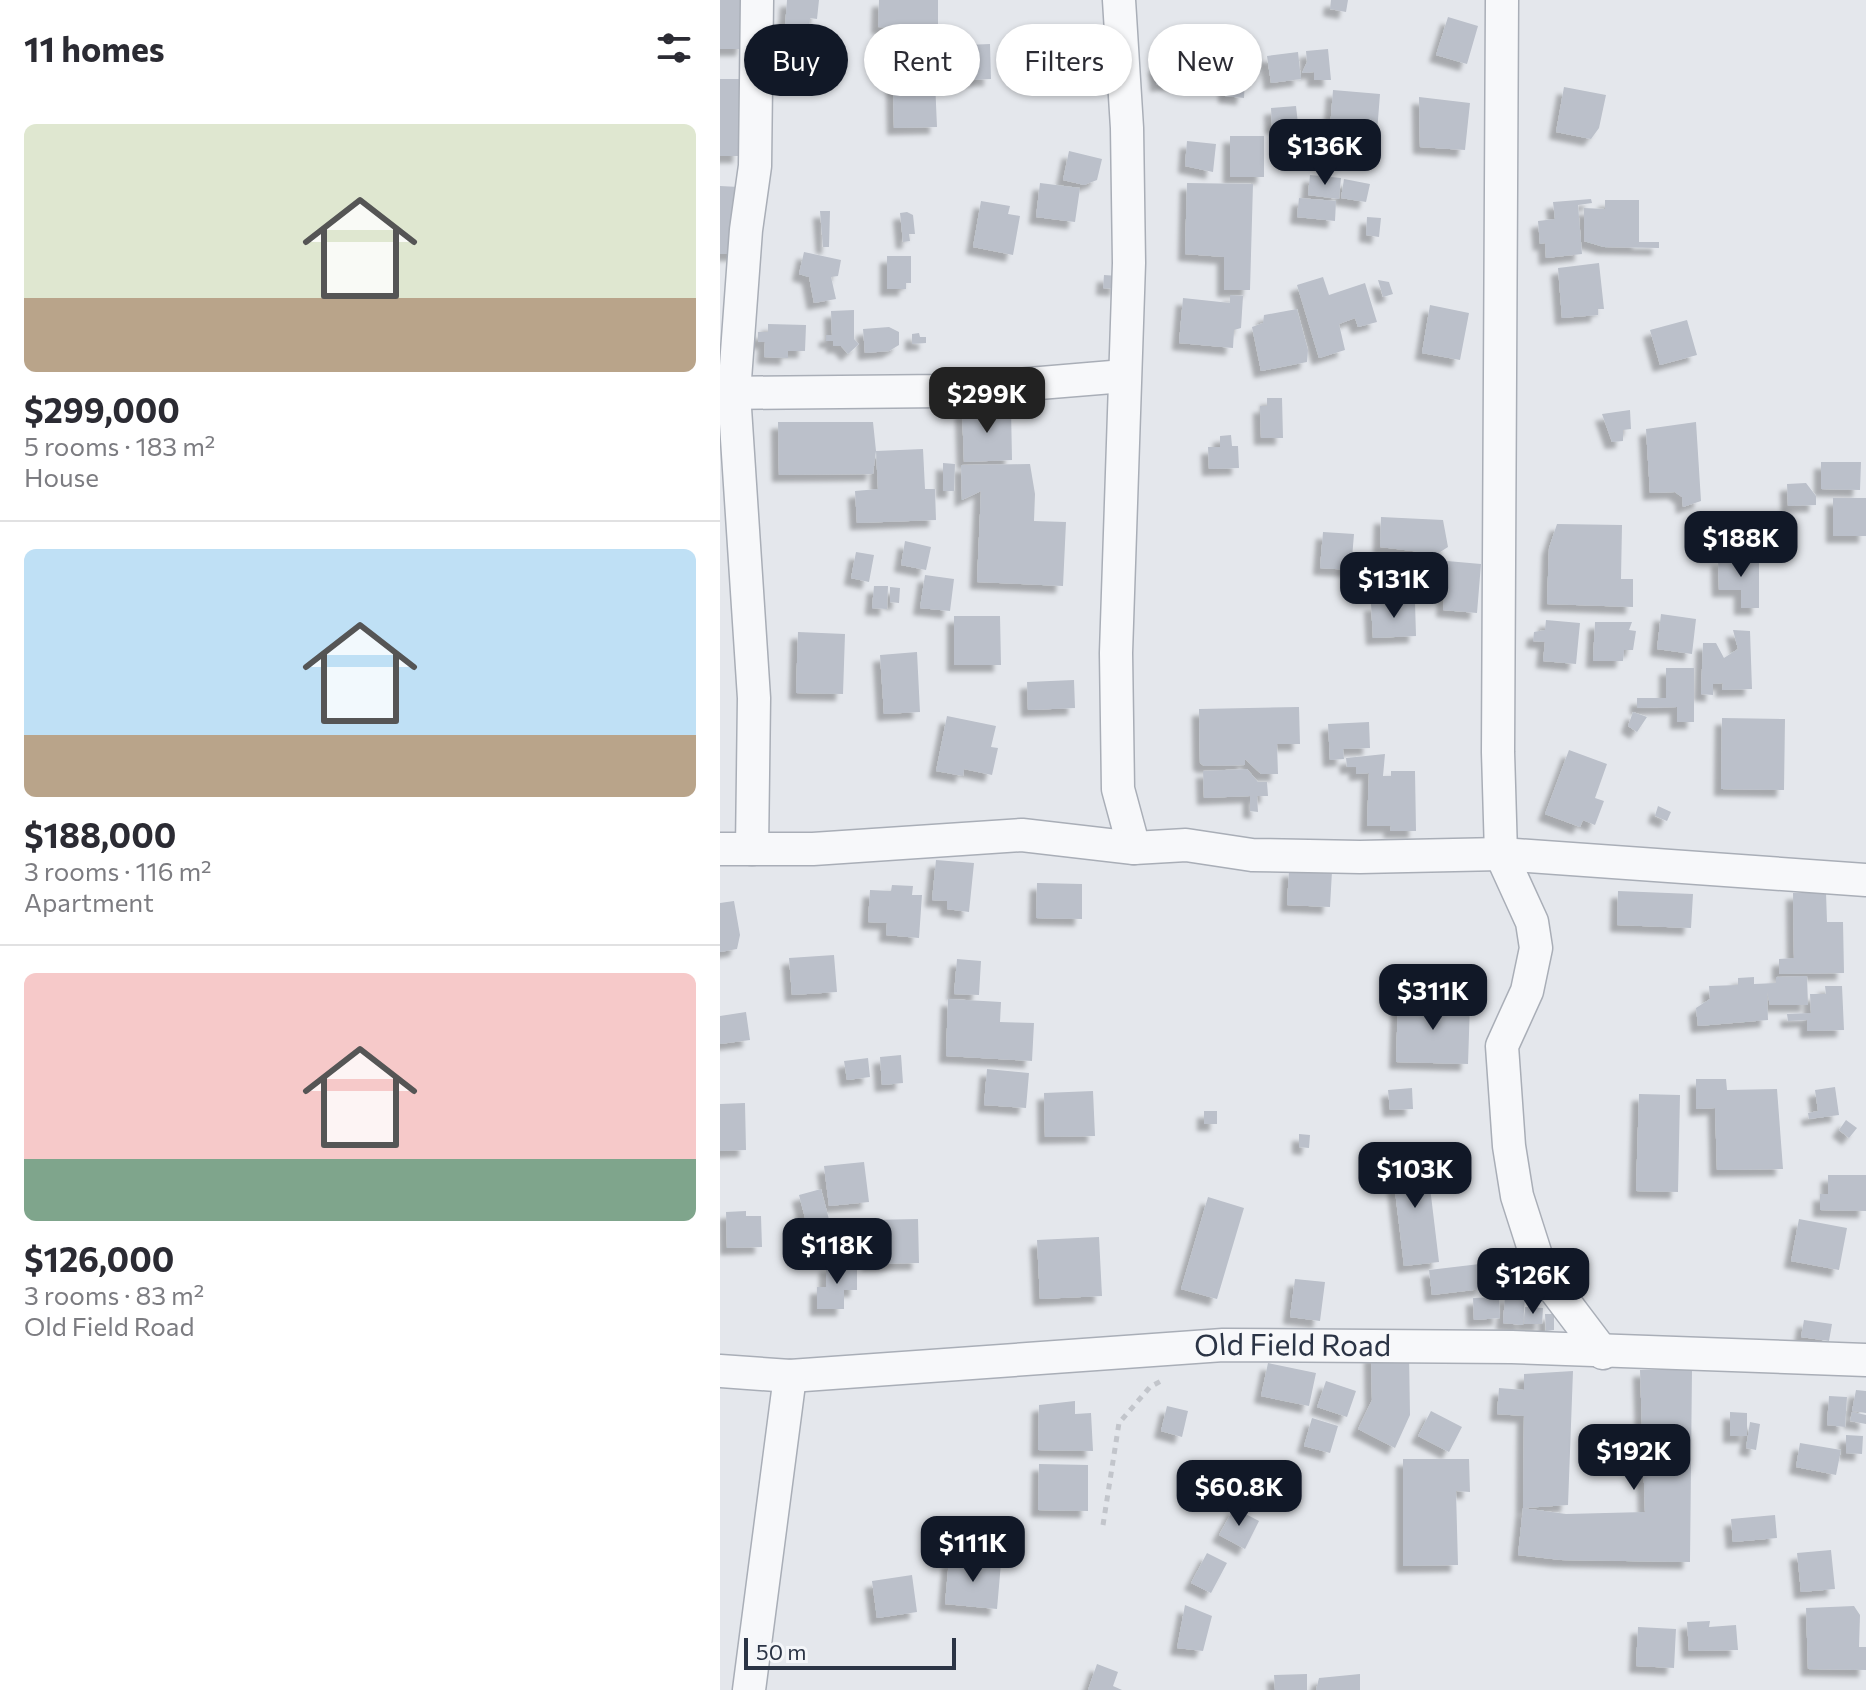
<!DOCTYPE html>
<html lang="en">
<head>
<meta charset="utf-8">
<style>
	:root { --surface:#fff; --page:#f2f2f3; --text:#2b2b33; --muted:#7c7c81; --line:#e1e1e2; --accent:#111827 }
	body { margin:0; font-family:Commissioner,sans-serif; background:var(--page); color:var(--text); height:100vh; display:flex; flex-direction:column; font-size:30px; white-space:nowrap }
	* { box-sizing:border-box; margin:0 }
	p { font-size:26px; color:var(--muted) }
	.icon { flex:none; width:44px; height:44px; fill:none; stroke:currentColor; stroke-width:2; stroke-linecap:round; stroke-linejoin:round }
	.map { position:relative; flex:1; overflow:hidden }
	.panel { display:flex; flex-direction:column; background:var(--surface); width:720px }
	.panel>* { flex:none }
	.guide { position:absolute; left:24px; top:24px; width:760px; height:72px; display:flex; gap:16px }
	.scale { position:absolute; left:24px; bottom:20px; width:212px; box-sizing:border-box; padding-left:8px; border:4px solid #2b3445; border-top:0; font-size:22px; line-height:28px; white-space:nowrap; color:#2b3445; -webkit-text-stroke:6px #f4f6f9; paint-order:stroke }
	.price { position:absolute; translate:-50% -68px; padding:0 18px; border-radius:16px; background:var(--accent); color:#fff; font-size:26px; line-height:52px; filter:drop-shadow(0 2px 4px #0008) }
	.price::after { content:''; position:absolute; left:50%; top:48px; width:24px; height:18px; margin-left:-12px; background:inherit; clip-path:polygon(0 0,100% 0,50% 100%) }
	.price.selected { background:#222; color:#fff }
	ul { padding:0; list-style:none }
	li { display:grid; align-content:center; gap:16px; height:424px; padding:0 24px }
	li+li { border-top:2px solid var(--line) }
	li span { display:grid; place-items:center; height:248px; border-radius:12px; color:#555 }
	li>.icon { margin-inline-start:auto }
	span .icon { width:144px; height:144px; fill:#fffc; stroke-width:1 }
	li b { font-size:34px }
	h2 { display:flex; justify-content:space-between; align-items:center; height:96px; padding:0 24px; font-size:34px }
	.pill { padding:0 28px; border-radius:36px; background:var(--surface); box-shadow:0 2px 6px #0004; font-size:28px; line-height:72px }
	.pill.selected { background:var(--accent); color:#fff }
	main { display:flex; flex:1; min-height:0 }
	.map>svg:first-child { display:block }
	.building { fill:#bbc0ca; filter:url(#shadow) }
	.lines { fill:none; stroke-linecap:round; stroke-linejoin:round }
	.street-casing { stroke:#a9aeb7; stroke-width:35 }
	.path { stroke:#c2c5cb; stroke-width:5; stroke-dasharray:6 6; stroke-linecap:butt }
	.street { stroke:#f7f8fa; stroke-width:32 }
	.labels { text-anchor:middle; stroke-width:8; stroke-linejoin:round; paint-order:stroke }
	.street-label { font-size:30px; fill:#2b3445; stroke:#f4f6f9 }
</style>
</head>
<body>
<main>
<section class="panel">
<h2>11 homes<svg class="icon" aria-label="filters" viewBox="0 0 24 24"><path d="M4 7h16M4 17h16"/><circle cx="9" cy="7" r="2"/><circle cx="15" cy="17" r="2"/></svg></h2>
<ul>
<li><span style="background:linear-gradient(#dfe7d0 70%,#b9a48a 0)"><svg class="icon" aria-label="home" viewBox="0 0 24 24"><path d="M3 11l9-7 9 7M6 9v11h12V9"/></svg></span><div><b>$299,000</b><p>5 rooms · 183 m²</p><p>House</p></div></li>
<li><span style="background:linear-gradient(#bfe0f5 75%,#b9a48a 0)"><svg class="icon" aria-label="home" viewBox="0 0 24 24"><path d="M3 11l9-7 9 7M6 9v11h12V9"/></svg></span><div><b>$188,000</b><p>3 rooms · 116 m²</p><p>Apartment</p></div></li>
<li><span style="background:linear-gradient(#f6c9c9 75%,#7fa58c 0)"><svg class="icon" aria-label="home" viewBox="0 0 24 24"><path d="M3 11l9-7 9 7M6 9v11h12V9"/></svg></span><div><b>$126,000</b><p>3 rooms · 83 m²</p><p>Old Field Road</p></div></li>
</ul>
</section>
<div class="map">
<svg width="1146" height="1690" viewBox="0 0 1146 1690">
	<defs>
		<filter id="shadow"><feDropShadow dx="-7" dy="7" stdDeviation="2" flood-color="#0004"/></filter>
	</defs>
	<rect width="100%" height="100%" fill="#e4e7ec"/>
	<!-- building -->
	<path class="building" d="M0,0H30L23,49H0Z
		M67,0H99L97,19L90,18L89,30L65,28Z
		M159,0H218V29L158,27Z
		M611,0H628L626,12L610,9Z
		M728,17L758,26L747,64L716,55Z
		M270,44L271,79L223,81L221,46Z
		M527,46L528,54L537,53L538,60L531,61L532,70L509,73L506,49Z
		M608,49L611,80H594V72L582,73L587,62L586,51Z
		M578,52L581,79L551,83L547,56Z
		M452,63V67L468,65L470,81L437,85L435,65Z
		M506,77L525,79L524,98L505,96Z
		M0,79H20V156H0Z
		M173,81H215L217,127L174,128Z
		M844,87L886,95L879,128L871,139L836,132Z
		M613,90L660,94L656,145L609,142Z
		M699,97L750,103L745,150L700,147Z
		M576,106L578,124L552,127L551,108Z
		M563,132L591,135L589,153L561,151Z
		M510,136H544V177H510Z
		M467,141L496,144L493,172L465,166Z
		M349,151L382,159L377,180L364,185L343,180Z
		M590,175L621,178L619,199L588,195Z
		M624,179L650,184L646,202L621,198Z
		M320,183L360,188L355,222L316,217Z
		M467,183L533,184L530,290H504V257L465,254Z
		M0,186L19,187V254H0Z
		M579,198L616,201L615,221L577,217Z
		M871,199L872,203L858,205L862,254L826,258L825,243L820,244L818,221L835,219L833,202Z
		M885,200H919V242H939V248L884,247L864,241V208L885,209Z
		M261,201L290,206L288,214L300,216L293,255L253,247Z
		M100,211H110L109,247H103Z
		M187,212L193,215L195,234H189L190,241L183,242L180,213Z
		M647,217L661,218L659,237L646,235Z
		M84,252L121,260L118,276L111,277L116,299L94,303L89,277L79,274Z
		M167,256H191V283H186V289H167Z
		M879,263L884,309H878V315L842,318L838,268Z
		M384,275L398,276L397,289L383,288Z
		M603,277L609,295L645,283L657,322L638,327L635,318L619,324L625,350L599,358L577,285Z
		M658,280L669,282L673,294L663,297Z
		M510,295L523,296L521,328L514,330L513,348L459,343L463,298L510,303Z
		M710,305L749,313L740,360L702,353Z
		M577,309L588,350L587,362L541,371L532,327L543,323L544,315Z
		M134,310V339L139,344L128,354L121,346H113V341H106V335H112L111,311Z
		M967,320L977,355L940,365L930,330Z
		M48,324L86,325L85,351H68V358L44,357L45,342H38V332H48Z
		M169,327L179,332V345L169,351L145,353L143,329Z
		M199,333L200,337H206V343L192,344V334Z
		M547,398H562L563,438H541L540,406H547Z
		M291,408L292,460L244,462L242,410Z
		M910,410L911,429L903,430V441L892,442L882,414Z
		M58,422H153L156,451L153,474L59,475Z
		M976,422L981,501L963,507L962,497L955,492L930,493L926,429Z
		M511,435L512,446H518L519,468L489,469L488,447H500V436Z
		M203,449L205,489H215L216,520L137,523L135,491L158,489L156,451Z
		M1101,462H1141L1140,490L1101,489Z
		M223,463L235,464L234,491H223Z
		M310,464L315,494L314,521L346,522L343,586L257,582L261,491L242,500L241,465Z
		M1086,483L1096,496V505L1068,506L1067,484Z
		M1113,498H1146V536H1113Z
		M1033,513L1035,549L999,550L998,514Z
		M661,517L723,520L728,547L717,554L660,547Z
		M837,524L902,525L901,579H913V607L827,604L829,548Z
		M603,532L634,534L631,570L600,568Z
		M185,541L211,547L206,570L181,565Z
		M136,552L154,555L149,582L131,578Z
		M1039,558V608H1021V590H999L998,559Z
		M727,561L761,564L757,613L723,610Z
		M205,575L234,579L230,611L200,608Z
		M154,586H168L167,609L152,608Z
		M170,587L180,588L179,603L170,602Z
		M695,602L696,636L653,638L651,604Z
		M941,614L976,619L972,654L937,649Z
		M234,616H280L281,665H234Z
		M826,620L860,623L856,664L823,661L825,642L813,641L814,632L825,630Z
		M875,622H912L909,630L916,631L913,650H904L903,661H873Z
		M1013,630L1030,631L1032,689L1002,690L1003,683L993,684V695L981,694L983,643H996L1004,658L1018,649Z
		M78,632L125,634L123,694L76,693Z
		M197,652L200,712L164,714L160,655Z
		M946,668H974V722H957V707L917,708V698H946Z
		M354,680L355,708L308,710L307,682Z
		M579,707L580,744H557L558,774H541L525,759V765L484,766L480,763L479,709Z
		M913,712L927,717L917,732L908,726Z
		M227,716L276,726L271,747L278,748L272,775L244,769L243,776L216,771Z
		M1002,718L1065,719L1064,790L1001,789Z
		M649,722L650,748L623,749L624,759L610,760L608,724Z
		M849,750L887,764L875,798L884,801L875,825L863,820L860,827L825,814Z
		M665,754L663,776H671V771H695L696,831H670L671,826H647L649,773L636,774V767H627L626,758Z
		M527,769L538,782H547L548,796H537L538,812L530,811V796L484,798L483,771Z
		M938,806L951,812L947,821L935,816Z
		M216,860L254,863L249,912L227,909V901L212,900Z
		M569,870L612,871L610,907L567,905Z
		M317,883L362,884V919L316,918Z
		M172,885L193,886L192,895H202L199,938L166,935L167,923L148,922L150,890L171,891Z
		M898,891L973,894L971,928L897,925Z
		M1106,892L1107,922H1123L1124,973L1059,974V959L1074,958L1073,893Z
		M14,901L20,935L17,949L0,952V903Z
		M114,955L117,992L72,995L69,958Z
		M237,959L261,961L259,995L234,994Z
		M1087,976L1088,1005H1050L1047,992L1048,1020L978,1026L976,1008L990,999L989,986L1018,985V978L1034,977V984L1056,983V977Z
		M1105,986H1122L1124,1030L1087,1031V1020L1068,1021L1067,1014L1091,1013L1090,994H1106Z
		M228,999L281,1002L280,1022L314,1023L312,1061L226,1056Z
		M678,1001L750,1003L748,1064L676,1062Z
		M26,1012L30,1040L0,1044V1016Z
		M181,1055L183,1083L162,1085L160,1057Z
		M148,1058L150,1077L127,1080L124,1061Z
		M267,1069L309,1073L306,1108L264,1105Z
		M976,1079H1006L1007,1090L1057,1089L1063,1169L997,1170L995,1108L976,1109Z
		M1115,1087L1119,1115L1089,1119L1088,1113L1098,1111L1095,1090Z
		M692,1088L693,1109L670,1110L668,1090Z
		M373,1091L375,1136L325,1137L324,1093Z
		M919,1094L960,1095L958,1192L916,1191Z
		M25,1103L26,1150L0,1151V1104Z
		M484,1111H497V1124H484Z
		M1126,1120L1137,1128L1129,1138L1119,1130Z
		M579,1134L590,1135L589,1148L579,1147Z
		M706,1154L719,1262L684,1266L671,1157Z
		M144,1162L149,1202L109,1206L104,1166Z
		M1108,1175H1146V1211L1100,1210V1194H1108Z
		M101,1189L111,1227L89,1233L79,1195Z
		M488,1197L524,1208L497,1299L461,1289Z
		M26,1211V1216H41L42,1247L7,1248L6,1212Z
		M198,1219L199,1263L149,1264L148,1220Z
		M1079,1219L1127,1228L1119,1270L1071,1261Z
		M379,1237L382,1296L320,1299L317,1240Z
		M768,1263L762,1289L712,1295L709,1270Z
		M106,1265H137V1290H124V1309H97V1287H106Z
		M575,1279L605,1282L600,1321L570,1317Z
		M785,1296L805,1298L803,1325L783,1323Z
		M779,1297L780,1318L754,1320L753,1298Z
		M805,1307L823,1308L822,1324H804Z
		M825,1314H834V1330L826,1331Z
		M1084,1320L1112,1324L1109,1341L1081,1337Z
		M689,1353L690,1415L675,1448L638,1429L652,1400L651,1354Z
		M548,1363L596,1373L589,1406L541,1396Z
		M972,1369L970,1562L841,1560L798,1555L803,1508L846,1514L925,1512L920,1370Z
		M853,1371L848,1505L803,1508L804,1416L777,1414L779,1388L804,1390V1374Z
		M606,1381L636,1391L627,1417L597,1407Z
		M1136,1390L1146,1391V1413L1132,1411Z
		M1109,1396L1127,1397L1125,1427L1107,1425Z
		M355,1401V1414L371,1413L373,1451L318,1450L319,1405Z
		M447,1406L468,1411L462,1437L441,1431Z
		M711,1411L742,1427L729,1452L698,1436Z
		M1010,1412L1027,1413V1436H1010Z
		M1132,1412L1146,1415V1424L1130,1421Z
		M592,1418L618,1426L610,1453L584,1446Z
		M1030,1422L1040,1424L1036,1450L1026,1448Z
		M1126,1435L1143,1436L1142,1454L1126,1453Z
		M1080,1443L1121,1450L1116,1475L1076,1467Z
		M683,1459H749L750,1492L736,1491L738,1565L683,1566Z
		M319,1464L368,1465V1511L318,1510Z
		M514,1508L539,1521L525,1549L499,1535Z
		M1055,1515L1057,1538L1013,1542L1011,1519Z
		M1111,1550L1115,1589L1081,1592L1077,1553Z
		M487,1553L507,1563L491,1593L471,1583Z
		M229,1559L281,1563L277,1609L225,1604Z
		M192,1575L197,1612L157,1618L152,1581Z
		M465,1605L492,1616L483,1651L457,1648Z
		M1134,1606L1140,1615L1139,1647H1146V1670L1088,1669L1086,1608Z
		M990,1621L989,1627L1016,1625L1018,1650L969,1651L967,1622Z
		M918,1627L956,1629L954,1668L916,1666Z
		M377,1664L398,1672L393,1686L402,1690H368Z
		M587,1674V1690H555L554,1675Z
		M640,1674V1690H596L599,1678Z"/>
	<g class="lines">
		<defs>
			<g id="street">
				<path d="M399,0L407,128L409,263L396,653L398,789L414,848L466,845L532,855L640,857L781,854L1146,880"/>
				<path d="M782,0L778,752L781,854L812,922L816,948L807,991L782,1046L789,1146L797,1196L821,1271L883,1353"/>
				<path d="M0,393L225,391L404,376"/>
				<path d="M0,849H32L34,698L14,393L26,230L35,166L37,0"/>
				<path d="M32,849H93L302,835L414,848"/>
				<path id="s1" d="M0,1371L70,1376L503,1345L792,1347L1146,1360"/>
				<path d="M29,1690L70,1376"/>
			</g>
		</defs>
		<!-- street casing -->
		<use href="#street" class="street-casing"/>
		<!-- path -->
		<path class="path" d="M383,1525L399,1423L430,1387L443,1380"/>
		<!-- street -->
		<use href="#street" class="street"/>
	</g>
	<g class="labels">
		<!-- street labels -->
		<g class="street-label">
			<text dy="10" stroke="none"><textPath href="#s1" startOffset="574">Old Field Road</textPath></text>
		</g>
	</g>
</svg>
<div class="scale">50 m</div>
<b class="price" style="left:605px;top:187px">$136K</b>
<b class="price selected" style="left:267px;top:435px">$299K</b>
<b class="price" style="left:1021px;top:579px">$188K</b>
<b class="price" style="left:674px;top:620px">$131K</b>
<b class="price" style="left:713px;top:1032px">$311K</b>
<b class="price" style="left:695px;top:1210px">$103K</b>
<b class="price" style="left:117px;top:1286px">$118K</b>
<b class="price" style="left:813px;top:1316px">$126K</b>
<b class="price" style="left:914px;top:1492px">$192K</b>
<b class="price" style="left:519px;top:1528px">$60.8K</b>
<b class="price" style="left:253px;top:1584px">$111K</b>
<div class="guide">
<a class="pill selected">Buy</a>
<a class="pill">Rent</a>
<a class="pill">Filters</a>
<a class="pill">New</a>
</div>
</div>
</main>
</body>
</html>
